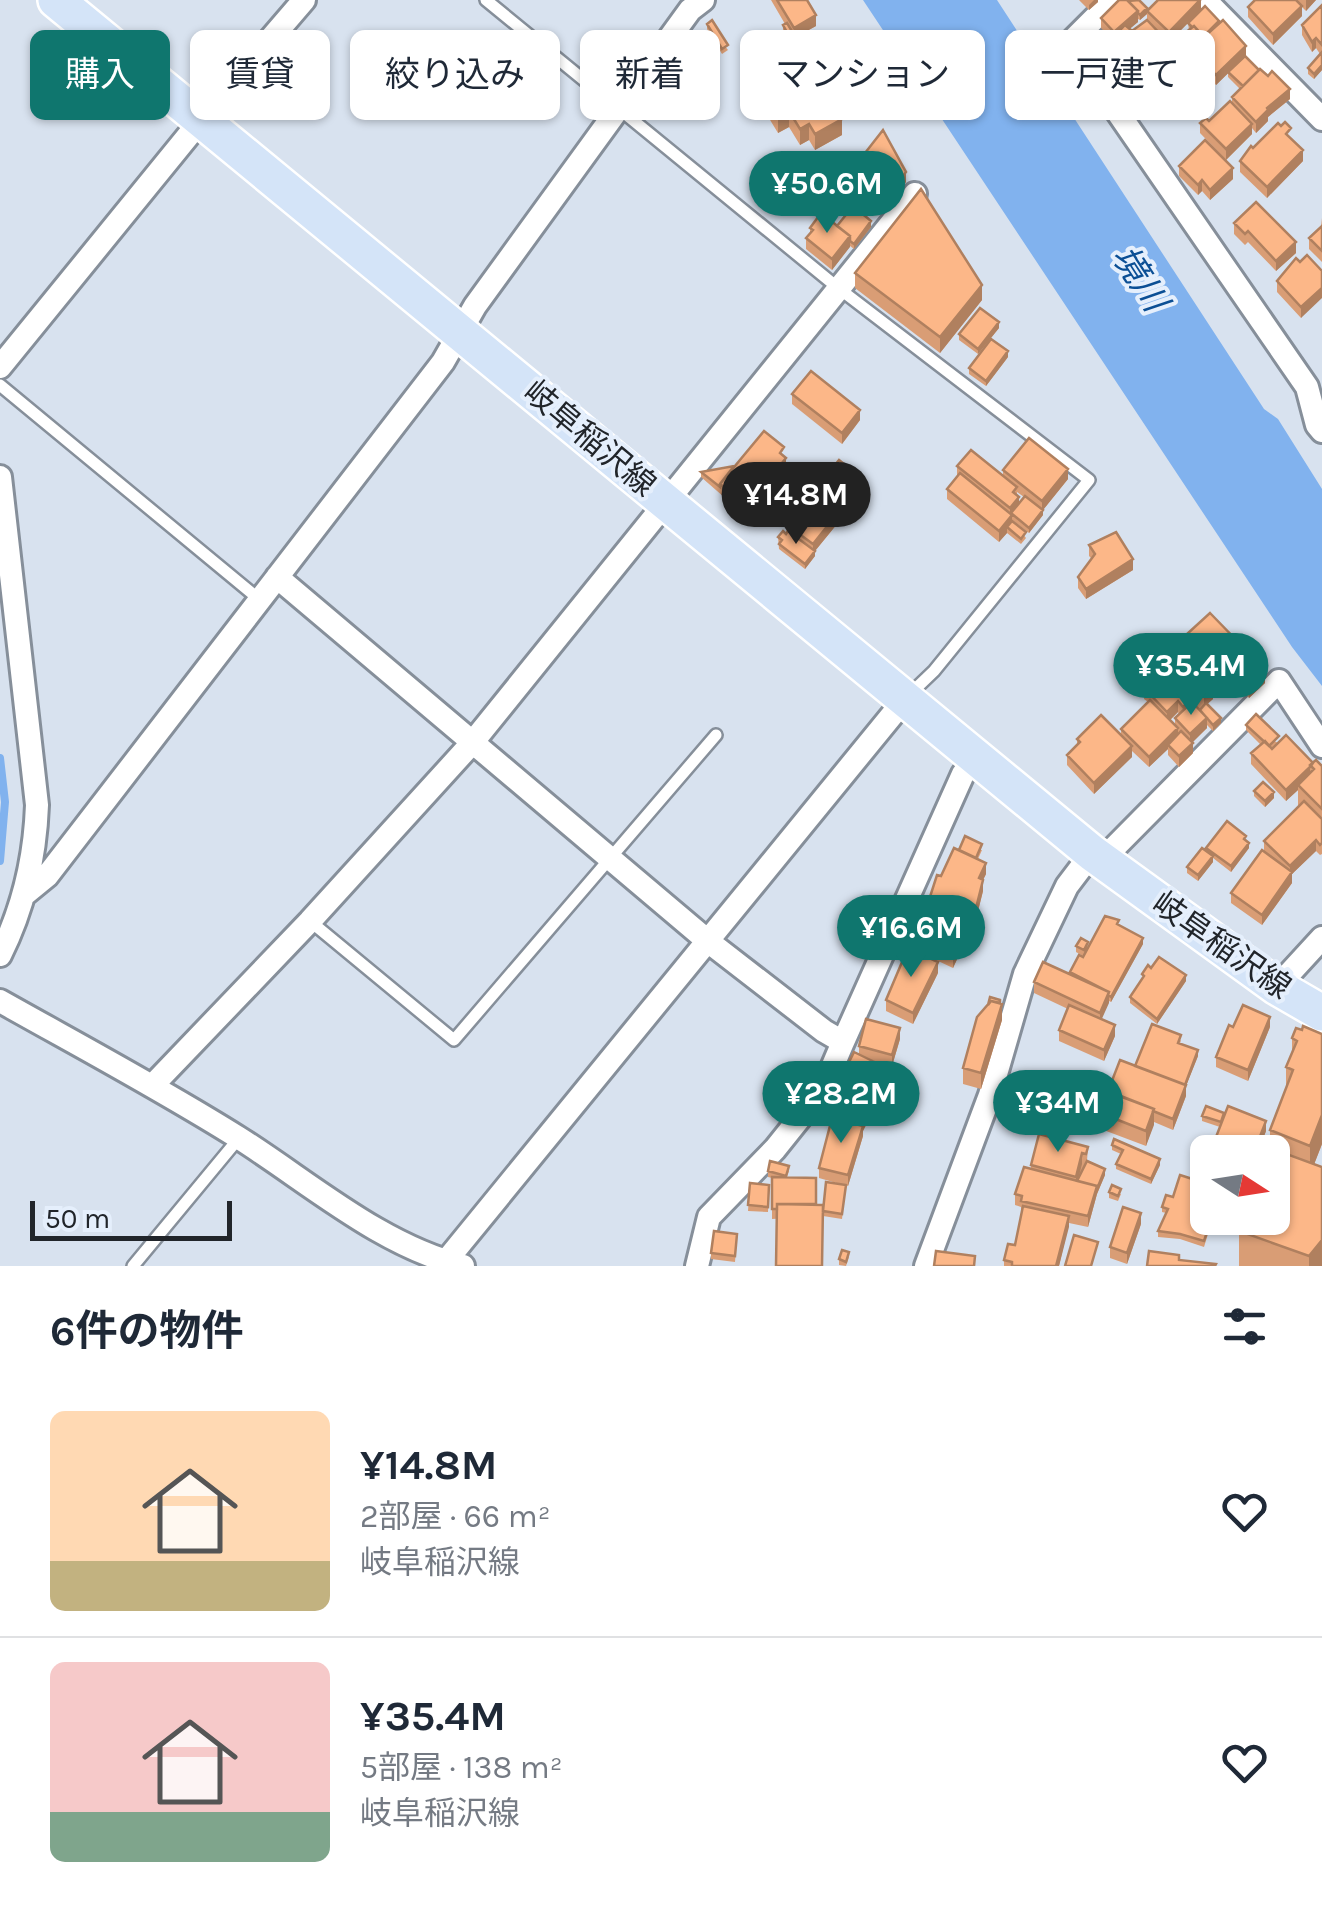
<!DOCTYPE html>
<html lang="ja">
<head>
<meta charset="utf-8">
<style>
	:root { --surface:#fff; --page:#f6f6f7; --text:#1f2937; --muted:#747a83; --line:#e0e1e3; --accent:#0f766e }
	body { margin:0; font-family:Karla,"Noto Sans JP",sans-serif; background:var(--page); color:var(--text); height:100vh; display:flex; flex-direction:column; font-size:38px; white-space:nowrap }
	* { box-sizing:border-box; margin:0 }
	p { font-size:32px; color:var(--muted) }
	.icon { flex:none; width:55px; height:55px; fill:none; stroke:currentColor; stroke-width:2; stroke-linecap:round; stroke-linejoin:round }
	.map { position:relative; height:1266px; overflow:hidden }
	.drawer { display:flex; flex-direction:column; background:var(--surface); flex:1 }
	.drawer>* { flex:none }
	.top-card { position:absolute; left:30px; top:30px; width:1262px; height:90px; display:flex; gap:20px }
	.needle { width:65px; rotate:102deg }
	.buttons { position:absolute; left:1190px; top:1135px; display:grid; gap:20px }
	.buttons a { display:grid; place-items:center; width:100px; height:100px; border-radius:15px; background:var(--surface); box-shadow:0 2px 8px #0004; font-size:50px }
	.scale { position:absolute; left:30px; bottom:25px; width:202px; box-sizing:border-box; padding-left:10px; border:5px solid #21252a; border-top:0; font-size:28px; line-height:35px; white-space:nowrap; color:#21252a; -webkit-text-stroke:8px #e5effc; paint-order:stroke }
	.price { position:absolute; translate:-50% -85px; padding:0 22px; border-radius:35px; background:var(--accent); color:#fff; font-size:32px; line-height:65px; filter:drop-shadow(0 2px 5px #0008) }
	.price::after { content:''; position:absolute; left:50%; top:60px; width:30px; height:22px; margin-left:-15px; background:inherit; clip-path:polygon(0 0,100% 0,50% 100%) }
	.price.on { background:#222; color:#fff }
	ul { padding:0; list-style:none }
	li { display:flex; align-items:center; gap:30px; height:250px; padding:0 50px }
	li+li { border-top:2px solid var(--line) }
	li span { display:grid; place-items:center; flex:none; width:280px; height:200px; border-radius:15px; color:#555 }
	li>.icon { margin-inline-start:auto }
	span .icon { width:120px; height:120px; fill:#fffc; stroke-width:1 }
	li b { font-size:42px }
	h2 { display:flex; justify-content:space-between; align-items:center; height:120px; padding:0 50px; font-size:42px }
	.chip { padding:0 35px; border-radius:15px; background:var(--surface); box-shadow:0 2px 8px #0004; font-size:35px; line-height:90px }
	.chip.on { background:var(--accent); color:#fff }
	.map>svg:first-child { display:block }
	.water { fill:#81b2ee }
	.lines { fill:none; stroke-linecap:round; stroke-linejoin:round }
	.stream { stroke:#81b2ee; stroke-width:8 }
	.lane-casing { stroke:#868f9a; stroke-width:16 }
	.street-casing { stroke:#868f9a; stroke-width:28 }
	.primary-casing { stroke:#fff; stroke-width:40 }
	.lane { stroke:#fff; stroke-width:11 }
	.street { stroke:#fff; stroke-width:22 }
	.primary { stroke:#d4e4f8; stroke-width:35 }
	.wall { fill:#d99d75; fill-rule:evenodd }
	.shaded-wall { fill:#b0805f }
	.building { fill:#fcb788; stroke:#b0805f; stroke-width:2.5 }
	.labels { text-anchor:middle; stroke-width:8; stroke-linejoin:round; paint-order:stroke }
	.street-label { font-size:32px; fill:#21252a; stroke:#e5effc }
	.water-label { font-size:35px; font-style:italic; fill:#0b4f95; stroke:#e5effc }
</style>
</head>
<body>
<div class="map">
<svg width="1322" height="1266" viewBox="0 0 1322 1266">
	<rect width="100%" height="100%" fill="#d8e2ef"/>
	<!-- water -->
	<path class="water" d="M863,0H997L1264,409L1278,419L1322,489V686L1292,647Z"/>
	<g class="lines">
		<!-- stream -->
		<path class="stream" d="M0,758L5,802L0,861"/>
		<defs>
			<path id="lane" d="M486,0L837,287L1089,480L934,671L910,694
				M0,385L260,600
				M310,921L454,1040L716,735
				M133,1266L239,1138"/>
			<path id="street" d="M1113,0L1070,43L1307,387L1317,425L1322,431
				M1205,0L1322,119
				M0,367L201,120L304,0
				M0,477L37,805C35,859 24,907 0,955
				M277,577L709,942L824,1031L843,1042L963,774L977,756
				M1102,860L1279,681L1322,746
				M25,894L47,876L443,362L475,306L690,10L703,0
				M1277,987L1322,938
				M0,1001C80,1046 161,1089 239,1138C310,1183 380,1245 463,1266
				M152,1086L310,921L472,743L915,194
				M442,1266L906,698
				M697,1266L709,1217L775,1149L823,1089L843,1042
				M926,1266L990,1095L1025,974L1067,886L1092,853"/>
			<path id="primary" d="M56,0L1092,853L1277,987L1322,1013"/>
		</defs>
		<!-- lane casing -->
		<use href="#lane" class="lane-casing"/>
		<!-- street casing -->
		<use href="#street" class="street-casing"/>
		<!-- primary casing -->
		<use href="#primary" class="primary-casing"/>
		<!-- lane -->
		<use href="#lane" class="lane"/>
		<!-- street -->
		<use href="#street" class="street"/>
		<!-- primary -->
		<use href="#primary" class="primary"/>
	</g>
	<!-- wall -->
	<path class="wall" d="M771,0H807L816,26L798,36L847,116L842,120V135L815,150L809,140L800,145L789,127L778,133L764,110V94L769,91L766,85V70L795,53L783,30V25L785,24Z
		M1079,0H1098V2L1089,10Z
		M1119,0L1147,14L1140,20L1138,19V22L1129,29L1132,31L1147,21V11L1201,10L1219,23L1246,57L1290,99L1268,117V121L1256,133L1252,128V134L1226,160L1200,133V123L1209,121L1232,103V97L1240,89L1228,77V73L1216,85L1180,48V37L1189,30L1188,23L1169,42L1154,28L1165,50L1128,84L1103,59V48L1111,39L1101,28V18Z
		M1255,0H1316L1306,11L1302,7V16L1273,45L1248,17V7Z
		M1322,5V70L1314,79L1308,74V68L1320,54L1316,48L1312,52L1302,35V25Z
		M707,24L728,50L722,54L707,29Z
		M1148,81L1202,83L1170,114L1148,92Z
		M1291,139L1303,161L1267,198L1240,172V161L1253,148Z
		M1179,166L1233,179L1210,200L1202,191L1198,195L1179,176Z
		M851,171L906,182L886,209L851,181Z
		M1322,218V262L1309,249V238L1321,227Z
		M1234,223L1296,253L1276,271L1248,242L1245,245L1234,234Z
		M837,226L871,227L854,249L850,246L832,270L806,249V238L810,234V228Z
		M1300,262L1322,271L1301,318L1277,292V281Z
		M855,273L982,300L940,353L855,288Z
		M999,328L978,354L959,340V334Z
		M1008,357L986,386L969,374V368Z
		M792,394L860,420L842,444L792,404Z
		M784,456L786,469L768,491L762,485L740,511L701,477V472Z
		M957,466L1003,475V470L1068,479L1043,510V515L1029,533L1012,520L1026,538L1021,544L1007,533L999,542L947,499V489L957,476ZM1017,492L1024,497L1019,503L1017,496Z
		M864,491L815,551V556L805,569L779,549L778,537L786,534L787,525Z
		M1089,545L1133,570L1086,599L1078,588V577L1092,559L1089,556Z
		M1244,659L1233,671V680L1223,688L1218,683L1213,689V699L1207,704L1221,723L1213,731L1207,725V728L1192,742L1193,753L1179,767L1168,755V749L1149,767L1132,751V757L1094,794L1067,765V755L1077,745V739L1121,735V729L1148,702L1144,699V683L1153,674V665ZM1178,712L1179,714L1175,718V725L1170,720Z
		M1233,676L1265,683L1249,698L1233,681Z
		M1246,725L1313,763L1322,766V854L1320,855L1316,851L1292,874V883L1262,925L1231,903V893L1264,851V841L1299,807L1298,805V790L1286,801L1251,764V753L1261,745L1246,730Z
		M1254,791L1274,798L1265,807L1254,796Z
		M1246,841L1249,848L1231,872L1213,858V862L1198,881L1187,873V867L1206,851V848Z
		M959,850H982L978,859L986,874L983,880V891L972,935L928,914V903L941,876Z
		M1119,925L1143,944L1111,1002L1109,1001L1101,1019L1115,1036L1104,1061L1059,1041V1030L1068,1009L1034,993V982L1070,974L1083,956L1076,952V946L1088,947Z
		M904,935L965,942L953,968L904,945Z
		M938,973L913,1024L886,1011V1000Z
		M1142,974L1186,981L1157,1024L1130,1003V997L1142,980Z
		M1000,1003L1002,1020L981,1089L963,1084V1068Z
		M1270,1027L1248,1081L1216,1067V1057Z
		M1322,1034V1144L1314,1164L1322,1266H1239V1231L1270,1148V1130L1286,1089V1067L1292,1053V1038Z
		M900,1039L892,1066L871,1060L889,1079L863,1131V1136L848,1186L846,1185L842,1219L823,1216L772,1219V1178L768,1177V1171H789L787,1177L816,1204L822,1205L840,1184L819,1178V1168L832,1118L828,1116V1105L859,1054V1046Z
		M1181,1040L1180,1044L1198,1056L1186,1086V1096L1173,1130L1154,1122L1146,1146L1085,1123V1107L1108,1091L1135,1066Z
		M1202,1116L1266,1131L1258,1152H1208V1175L1195,1170V1159L1216,1143V1137L1220,1127L1202,1121Z
		M1112,1145L1160,1165L1151,1184L1116,1169V1164L1121,1154L1112,1150Z
		M1088,1147L1087,1161L1105,1175L1097,1194L1088,1227L1069,1223L1059,1266H1004V1260L1015,1245L1022,1212H1021V1207L1015,1205V1194L1031,1169V1165Z
		M750,1183L769,1185L768,1212L748,1211Z
		M1109,1192L1121,1194L1118,1201L1109,1198Z
		M1162,1207L1203,1227L1208,1234L1204,1247L1180,1239L1158,1237V1231L1166,1213L1162,1212Z
		M1141,1224L1127,1264L1110,1258V1247Z
		M737,1234L735,1262L711,1259V1253Z
		M849,1257L846,1266L839,1265V1259Z"/>
	<!-- shaded-wall -->
	<path class="shaded-wall" d="M1094,0H1098V2L1089,10V5Z
		M1201,0V10L1169,42V32Z
		M1306,0H1316L1306,11Z
		M1302,6V16L1273,45V34Z
		M1147,8V14L1140,20V15Z
		M1138,11V22L1114,42V32Z
		M816,15V26L794,38V28Z
		M1316,38V48L1312,52V42Z
		M1165,39V50L1128,84V73Z
		M1246,46V56L1216,85V75Z
		M1322,65V70L1314,79V74Z
		M1202,72V83L1170,114V104Z
		M1290,89V99L1268,117V121L1256,133V122L1267,108Z
		M847,101V116L842,120V135L815,150V134L835,108Z
		M789,111V127L778,133V117Z
		M809,124V140L800,145V129Z
		M1252,124V134L1226,160V149Z
		M1303,150V161L1267,198V187Z
		M1233,168V179L1210,200V190Z
		M906,172V182L886,209V198Z
		M1202,180V191L1198,195V185Z
		M871,221V227L854,249V244Z
		M850,236V247L832,270V259Z
		M1296,242V253L1276,271V261Z
		M982,285V300L940,353V337Z
		M1322,288V298L1301,318V307Z
		M999,322V328L978,354V349Z
		M1008,351V357L986,386V381Z
		M860,410V420L842,444V433Z
		M786,458V469L768,491V480Z
		M1068,469V479L1043,510V515L1029,533V528L1042,511V501Z
		M762,475V485L740,511V501Z
		M864,480V491L815,551V556L805,569V564L813,554V544Z
		M1019,497V508L1012,515V526L1007,527V533L999,542V531L1010,518V508Z
		M1133,559V570L1086,599V589Z
		M1244,648V659L1233,671V680L1223,688V678L1228,665Z
		M1218,672V683L1213,689V699L1204,707V696L1207,683Z
		M1265,677V683L1249,698V692Z
		M1199,692V702L1183,718V707Z
		M1178,701V712L1167,723V712Z
		M1207,718V728L1190,745V734Z
		M1221,718V723L1213,731V725Z
		M1178,728V738L1168,745V749L1149,767V757Z
		M1193,743V753L1179,767V756Z
		M1132,746V757L1094,794V783Z
		M1310,767V778L1298,785V790L1286,801V790Z
		M1274,792V798L1265,807V801Z
		M1316,840V851L1292,874V883L1262,925V915L1290,876V866Z
		M1249,843V848L1231,872V866Z
		M1213,856V862L1198,881V875Z
		M986,863V874L979,888V878Z
		M983,880V891L972,935V924Z
		M965,932V942L953,968V957Z
		M1143,938V944L1111,1002V997Z
		M938,962V973L913,1024V1013Z
		M1186,975V981L1157,1024V1019Z
		M1109,992V1003L1100,1023V1013Z
		M1002,1004V1020L981,1089V1073Z
		M1270,1017V1027L1248,1081V1070Z
		M1115,1025V1036L1104,1061V1050Z
		M900,1028V1039L892,1066V1055Z
		M1198,1050V1056L1186,1086V1096L1173,1130V1119Z
		M889,1069V1079L863,1131V1136L848,1186V1175L863,1128V1122Z
		M1154,1109V1125L1146,1146V1131Z
		M1322,1115V1144L1310,1175V1146Z
		M1266,1121V1131L1258,1152H1254Z
		M1082,1153V1164L1076,1188V1177Z
		M1160,1159V1165L1151,1184V1179Z
		M1105,1169V1175L1097,1194L1088,1227V1216L1097,1186Z
		M1141,1213V1224L1127,1264V1253Z
		M1069,1216V1227L1059,1266H1056Z
		M1322,1240V1266H1309V1256Z"/>
	<!-- building -->
	<path class="building" d="M777,0H807L816,15L794,28Z
		M1119,0H1127L1138,11L1114,32L1101,18Z
		M1139,0L1147,8L1140,15L1137,12L1138,11L1128,1Z
		M1158,0H1200L1169,32L1147,11Z
		M1255,0H1296L1302,6L1273,34L1248,7Z
		M1322,5V45L1316,38L1312,42L1302,25Z
		M1205,6L1219,21L1203,37L1194,26L1192,27L1188,23Z
		M712,20L728,45L722,49L707,24Z
		M1147,20L1165,39L1128,73L1103,48L1125,25L1132,31Z
		M1223,20L1246,46L1216,75L1180,37L1194,26L1204,37Z
		M787,23L793,33L796,32L805,48L798,52L783,25Z
		M1177,46L1202,72L1170,104L1148,81Z
		M805,47L815,65L824,59L847,101L835,108L842,119L815,134L809,124L800,129L789,111L778,117L764,94L776,87L766,70Z
		M1322,52V65L1314,74L1308,68Z
		M1245,56L1259,70L1243,86L1228,72Z
		M1260,69L1268,76L1272,71L1290,89L1267,108L1268,110L1256,122L1232,97Z
		M1230,101L1252,124L1226,149L1200,123L1206,118L1209,121Z
		M1285,122L1291,128L1286,134L1303,150L1267,187L1240,161L1251,146L1253,148L1278,123L1281,126Z
		M883,130L906,172L886,198L851,171Z
		M1205,140L1233,168L1210,190L1202,180L1198,185L1179,166Z
		M921,189L982,285L940,337L855,273Z
		M1256,202L1296,242L1276,261L1248,231L1245,234L1234,223Z
		M853,206L871,221L854,244L850,241V236L837,226Z
		M821,213L850,236L832,259L806,238L813,230L810,228Z
		M1322,226V251L1309,238Z
		M1307,255L1322,271V288L1301,307L1277,281L1296,258L1300,262Z
		M980,308L999,322L978,349L959,334Z
		M991,339L1008,351L986,381L969,368Z
		M811,371L860,410L842,433L792,394Z
		M764,431L784,447L780,453L786,458L768,480L762,475L740,501L720,484Z
		M1029,438L1068,469L1042,501L1003,470Z
		M971,450L1017,487L1013,492L1019,497L1010,508L957,466Z
		M839,460L864,480L813,544L787,525Z
		M734,466L720,484V487L701,472Z
		M960,473L1012,515L999,531L947,489Z
		M1025,496L1043,510L1029,528L1011,513Z
		M1012,521L1026,532L1021,539L1007,527Z
		M783,531L786,534L788,531L815,551L805,564L779,544L782,540L778,537Z
		M1116,532L1133,559L1086,589L1078,577L1095,554L1089,545Z
		M1210,613L1244,648L1228,665L1233,669L1223,678L1218,672L1207,683L1213,688L1204,696L1199,692L1183,707L1178,701L1167,712L1144,688V683L1158,670L1153,665Z
		M1248,661L1265,677L1249,692L1233,676Z
		M1150,700L1178,728L1149,757L1121,729Z
		M1192,702L1207,718L1190,734L1175,718Z
		M1206,703L1221,718L1213,725L1200,710Z
		M1256,714L1279,736L1269,746L1246,725Z
		M1101,715L1132,746L1094,783L1067,755L1080,742L1077,739Z
		M1181,731L1193,743L1179,756L1168,745Z
		M1286,735L1313,763L1311,766L1286,790L1251,753L1265,741L1272,749Z
		M1316,760L1322,766V809L1298,785L1314,769L1310,765Z
		M1263,782L1274,792L1265,801L1254,791Z
		M1304,801L1322,819V843L1320,845L1316,840L1290,866L1264,841Z
		M1227,821L1246,836L1244,839L1249,843L1231,866L1206,848Z
		M965,836L982,844L976,858L959,850Z
		M954,848L986,863L979,878L983,880L972,924L928,903L937,875L941,876Z
		M1202,848L1213,856L1198,875L1187,867Z
		M1262,850L1292,872L1262,915L1231,893Z
		M916,909L965,932L953,957L904,935Z
		M1105,916L1119,920L1117,924L1143,938L1111,997L1108,995L1109,992L1070,972L1079,955L1083,957Z
		M1081,938L1088,942L1084,950L1076,946Z
		M908,948L938,962L913,1013L886,1000Z
		M1159,957L1186,975L1157,1019L1130,997L1144,976L1142,974L1148,965L1151,968Z
		M1043,962L1109,992L1100,1013L1034,982Z
		M990,997L1000,1000V1003L991,1001L988,1005Z
		M991,1001L1002,1004L981,1073L963,1068L977,1017Z
		M1069,1005L1115,1025L1104,1050L1059,1030Z
		M1243,1005L1270,1017L1248,1070L1216,1057L1229,1025L1233,1027Z
		M866,1019L900,1028L892,1055L859,1046Z
		M1152,1024L1181,1035L1178,1043L1198,1050L1185,1085L1135,1066Z
		M1303,1026L1322,1034V1115L1310,1146L1270,1130L1293,1070L1286,1067L1297,1041L1292,1038L1296,1028L1302,1030Z
		M854,1052L889,1069L863,1122L828,1105Z
		M1120,1060L1186,1085L1173,1119L1153,1111L1154,1109L1108,1091Z
		M1098,1088L1154,1109L1146,1131L1085,1107L1090,1096L1094,1097Z
		M1206,1106L1224,1113L1221,1122L1202,1116Z
		M1228,1106L1266,1121L1254,1152L1216,1137Z
		M832,1118L863,1126L848,1175L819,1168Z
		M1039,1134L1088,1147L1086,1154L1082,1153L1076,1177L1031,1165Z
		M1203,1138L1240,1152H1208V1164L1195,1159Z
		M1114,1139L1160,1159L1151,1179L1116,1164L1123,1150L1112,1145Z
		M1270,1148L1322,1167V1240L1309,1256L1239,1231L1242,1218H1272V1152H1268Z
		M770,1161L789,1166L786,1176L768,1171Z
		M1087,1161L1105,1169L1097,1189V1186L1077,1181Z
		M1024,1167L1097,1186L1088,1216L1021,1201L1022,1196L1015,1194Z
		M1180,1175L1208,1184V1208L1201,1227L1208,1229L1204,1241L1180,1234L1158,1231L1168,1209L1162,1207L1166,1195L1173,1197Z
		M772,1177L816,1178V1204H777V1209H772Z
		M826,1182L846,1185L842,1214L823,1211Z
		M750,1183L769,1185L768,1207L748,1205Z
		M1112,1185L1121,1189L1118,1196L1109,1192Z
		M777,1204L823,1205L822,1266H776Z
		M1023,1206L1069,1216L1056,1266H1012V1262L1004,1260L1008,1244L1015,1245Z
		M1123,1207L1141,1213L1127,1253L1110,1247Z
		M714,1231L737,1234L735,1256L711,1253Z
		M1074,1235L1098,1242L1091,1266H1065Z
		M842,1250L849,1252L846,1262L839,1259Z
		M936,1251L975,1256L974,1266H934Z
		M1149,1251L1179,1255V1260L1216,1264L1215,1266H1147Z"/>
	<g class="labels">
		<!-- street labels -->
		<g class="street-label">
			<text transform="translate(590 438) rotate(40)" y="11">岐阜稲沢線</text>
			<text transform="translate(1222 945) rotate(35)" y="11">岐阜稲沢線</text>
		</g>
		<!-- water labels -->
		<g class="water-label">
			<text transform="translate(1140 278) rotate(57)" y="12">境川</text>
		</g>
	</g>
</svg>
<div class="buttons">
<a><svg class="needle" viewBox="-14 -14 28 28"><path d="M0-13l5 13h-10z" fill="#e53935"/><path d="M0 13l5-13h-10z" fill="#747a83"/></svg></a>
</div>
<div class="scale">50 m</div>
<b class="price" style="left:827px;top:236px">¥50.6M</b>
<b class="price on" style="left:796px;top:547px">¥14.8M</b>
<b class="price" style="left:1191px;top:718px">¥35.4M</b>
<b class="price" style="left:911px;top:980px">¥16.6M</b>
<b class="price" style="left:841px;top:1146px">¥28.2M</b>
<b class="price" style="left:1058px;top:1155px">¥34M</b>
<div class="top-card">
<a class="chip on">購入</a>
<a class="chip">賃貸</a>
<a class="chip">絞り込み</a>
<a class="chip">新着</a>
<a class="chip">マンション</a>
<a class="chip">一戸建て</a>
</div>
</div>
<section class="drawer">
<h2>6件の物件<svg class="icon" aria-label="filters" viewBox="0 0 24 24"><path d="M4 7h16M4 17h16"/><circle cx="9" cy="7" r="2"/><circle cx="15" cy="17" r="2"/></svg></h2>
<ul>
<li><span style="background:linear-gradient(#ffd9b3 75%,#c2b280 0)"><svg class="icon" aria-label="home" viewBox="0 0 24 24"><path d="M3 11l9-7 9 7M6 9v11h12V9"/></svg></span><div><b>¥14.8M</b><p>2部屋 · 66 m²</p><p>岐阜稲沢線</p></div><svg class="icon" aria-label="heart" viewBox="0 0 24 24"><path d="M12 20l-8-8c-3-5 5-10 8-4 3-6 11-1 8 4z"/></svg></li>
<li><span style="background:linear-gradient(#f6c9c9 75%,#7fa58c 0)"><svg class="icon" aria-label="home" viewBox="0 0 24 24"><path d="M3 11l9-7 9 7M6 9v11h12V9"/></svg></span><div><b>¥35.4M</b><p>5部屋 · 138 m²</p><p>岐阜稲沢線</p></div><svg class="icon" aria-label="heart" viewBox="0 0 24 24"><path d="M12 20l-8-8c-3-5 5-10 8-4 3-6 11-1 8 4z"/></svg></li>
</ul>
</section>
</body>
</html>
